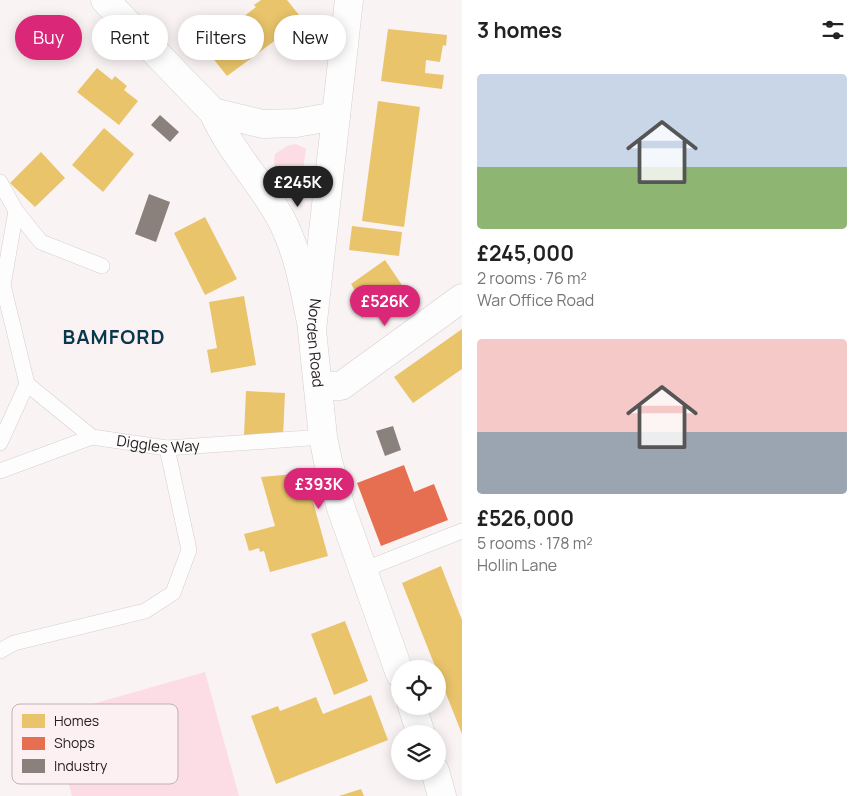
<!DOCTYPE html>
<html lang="en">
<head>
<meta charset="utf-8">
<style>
	:root { --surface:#fff; --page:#f6f6f6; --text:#222; --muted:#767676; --accent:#db2777 }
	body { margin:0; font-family:Manrope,sans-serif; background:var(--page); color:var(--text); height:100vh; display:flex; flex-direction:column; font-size:19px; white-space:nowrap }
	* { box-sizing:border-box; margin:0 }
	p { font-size:16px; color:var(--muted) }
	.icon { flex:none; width:28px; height:28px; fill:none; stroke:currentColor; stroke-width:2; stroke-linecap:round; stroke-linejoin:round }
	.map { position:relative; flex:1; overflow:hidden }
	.panel { display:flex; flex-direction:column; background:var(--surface); width:400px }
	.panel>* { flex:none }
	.banner { position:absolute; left:15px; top:15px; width:371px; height:45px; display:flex; gap:10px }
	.tools { position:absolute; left:391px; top:660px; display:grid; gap:10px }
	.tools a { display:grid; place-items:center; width:55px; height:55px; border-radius:50%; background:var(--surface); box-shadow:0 2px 12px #0003; font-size:25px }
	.price { position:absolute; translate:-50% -42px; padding:0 11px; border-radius:18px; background:var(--accent); color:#fff; font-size:16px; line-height:32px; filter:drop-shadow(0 1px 2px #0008) }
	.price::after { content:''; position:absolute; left:50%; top:30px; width:15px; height:11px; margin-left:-8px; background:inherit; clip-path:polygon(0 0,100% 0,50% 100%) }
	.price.current { background:#222; color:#fff }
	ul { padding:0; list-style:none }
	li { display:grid; align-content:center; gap:10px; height:265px; padding:0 15px }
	li span { display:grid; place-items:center; height:155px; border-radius:5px; color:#555 }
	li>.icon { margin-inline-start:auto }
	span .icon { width:90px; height:90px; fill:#fffc; stroke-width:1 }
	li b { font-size:21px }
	h2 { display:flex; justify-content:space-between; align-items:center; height:60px; padding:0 15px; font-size:21px }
	.tag { padding:0 18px; border-radius:22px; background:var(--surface); box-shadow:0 2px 12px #0003; font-size:18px; line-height:45px }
	.tag.current { background:var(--accent); color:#fff }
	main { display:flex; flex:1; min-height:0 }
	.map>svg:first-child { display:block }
	.green { fill:#fddde5 }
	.homes { fill:#e9c46a }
	.shops { fill:#e76f51 }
	.industry { fill:#8a817c }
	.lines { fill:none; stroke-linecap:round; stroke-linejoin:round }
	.service-casing { stroke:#d5cecf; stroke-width:16 }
	.minor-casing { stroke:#d5cecf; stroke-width:29 }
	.tertiary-casing { stroke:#d5cecf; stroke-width:29 }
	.service { stroke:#fefdfd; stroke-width:15 }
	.minor { stroke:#fefdfd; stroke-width:28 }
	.tertiary { stroke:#fefdfd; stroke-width:28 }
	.labels { text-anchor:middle; stroke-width:5; stroke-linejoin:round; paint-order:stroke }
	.street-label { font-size:15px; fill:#282022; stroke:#fdf0f3 }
	.district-label { font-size:20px; font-weight:bold; letter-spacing:1px; fill:#07394c; stroke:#fdf0f3 }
	.key { fill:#fdf0f3; stroke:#bdb2b4; stroke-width:1 }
	.key-label { font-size:14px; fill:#282022 }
</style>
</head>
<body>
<main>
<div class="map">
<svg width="462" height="796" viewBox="0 0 462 796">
	<rect width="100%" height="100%" fill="#faf3f4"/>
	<!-- green -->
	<path class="green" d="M296,144L306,149L302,177L287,182C276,174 272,168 275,154L287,146Z
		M205,672L239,796H72L50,716Z"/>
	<!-- homes -->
	<path class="homes" d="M261,0H287L303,20L227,76L204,47L256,7L254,5Z
		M388,29L447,35L446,46L443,45L440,62L426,60L425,73L444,75L442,89L381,81Z
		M97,68L112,80L115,76L127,86L124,90L138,101L119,125L77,92Z
		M378,101L420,107L404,227L362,221Z
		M104,128L134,154L103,192L72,165Z
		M41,152L65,178L35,207L10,183Z
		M205,217L237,279L205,295L174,233Z
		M352,226L402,232L399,256L349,250Z
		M385,260L406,291L375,312L373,310L362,318L349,300L357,294L351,284Z
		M244,296L256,365L211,373L207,350L217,348L209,302Z
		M462,329V369L413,403L394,377Z
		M246,391L285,393L283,437L244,435Z
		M305,473L328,556L270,572L264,551L260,552L259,548L249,551L244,534L275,526L261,477Z
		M441,566L462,620V734L402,583Z
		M345,621L368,681L334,695L311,634Z
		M371,695L388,740L276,784L251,716L278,706L280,711L316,697L323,714Z
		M361,789L364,796H339Z"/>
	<!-- shops -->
	<path class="shops" d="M404,465L414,492L434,484L448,520L381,546L357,483Z"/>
	<!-- industry -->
	<path class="industry" d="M160,115L179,132L170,142L151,125Z
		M149,194L170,202L156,242L135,234Z
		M393,426L401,450L385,456L376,431Z"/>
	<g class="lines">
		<defs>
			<g id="service">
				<path d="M0,182L16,211L41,242L102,266"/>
				<path d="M16,211L3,285L27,384"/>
				<path d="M0,443L27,384L92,437"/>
				<path id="s1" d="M0,471L92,437L167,448L323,437"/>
				<path d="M363,570L462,531"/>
				<path d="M0,651L14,643L145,611L173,593L189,550L167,448"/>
			</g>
			<path id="minor" d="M105,0L213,112C230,151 261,182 281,219C298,251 304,288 311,322
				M213,112L263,124L296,123L336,116
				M318,386H341L462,298"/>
			<g id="tertiary">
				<path id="s2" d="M349,0L312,330L323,437L328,461L341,508L400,674"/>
				<path d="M412,706L421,734"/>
				<path d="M435,771L442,796"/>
			</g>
		</defs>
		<!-- service casing -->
		<use href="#service" class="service-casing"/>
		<!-- minor casing -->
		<use href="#minor" class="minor-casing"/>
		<!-- tertiary casing -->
		<use href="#tertiary" class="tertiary-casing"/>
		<!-- service -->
		<use href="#service" class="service"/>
		<!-- minor -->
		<use href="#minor" class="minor"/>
		<!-- tertiary -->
		<use href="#tertiary" class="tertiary"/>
	</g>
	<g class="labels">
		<!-- street labels -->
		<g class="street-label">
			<text dy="5" stroke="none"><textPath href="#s2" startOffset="345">Norden Road</textPath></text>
			<text dy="5" stroke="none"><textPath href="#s1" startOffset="165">Diggles Way</textPath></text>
		</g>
		<!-- district labels -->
		<g class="district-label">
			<text x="114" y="344">BAMFORD</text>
		</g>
	</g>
	<!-- legend -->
	<rect x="12" y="704" width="166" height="80" rx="8" class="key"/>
	<rect x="22" y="714" width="23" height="14" fill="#e9c46a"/>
	<rect x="22" y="737" width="23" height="13" fill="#e76f51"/>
	<rect x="22" y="759" width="23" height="14" fill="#8a817c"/>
	<g class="key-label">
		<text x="54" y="726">Homes</text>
		<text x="54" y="748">Shops</text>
		<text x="54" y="771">Industry</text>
	</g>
</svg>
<div class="tools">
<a><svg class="icon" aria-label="locate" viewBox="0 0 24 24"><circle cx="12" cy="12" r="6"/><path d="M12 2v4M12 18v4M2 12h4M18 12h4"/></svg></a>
<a><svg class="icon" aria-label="layers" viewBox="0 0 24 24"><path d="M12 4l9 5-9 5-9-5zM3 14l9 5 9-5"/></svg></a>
</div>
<b class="price current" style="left:298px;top:208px">£245K</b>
<b class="price" style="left:385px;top:327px">£526K</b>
<b class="price" style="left:319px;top:510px">£393K</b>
<div class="banner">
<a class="tag current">Buy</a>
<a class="tag">Rent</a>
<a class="tag">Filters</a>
<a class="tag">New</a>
</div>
</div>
<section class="panel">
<h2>3 homes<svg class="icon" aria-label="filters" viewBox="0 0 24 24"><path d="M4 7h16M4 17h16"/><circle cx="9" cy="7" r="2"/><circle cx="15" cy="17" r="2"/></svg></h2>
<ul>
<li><span style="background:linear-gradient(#c9d6e8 60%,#8fb573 0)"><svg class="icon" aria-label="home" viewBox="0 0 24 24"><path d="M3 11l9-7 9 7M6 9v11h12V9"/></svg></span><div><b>£245,000</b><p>2 rooms · 76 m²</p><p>War Office Road</p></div></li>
<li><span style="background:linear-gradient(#f6c9c9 60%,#9aa5b1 0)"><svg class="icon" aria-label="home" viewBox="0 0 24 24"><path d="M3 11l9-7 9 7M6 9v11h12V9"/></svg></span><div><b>£526,000</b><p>5 rooms · 178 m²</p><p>Hollin Lane</p></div></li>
</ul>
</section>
</main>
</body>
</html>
